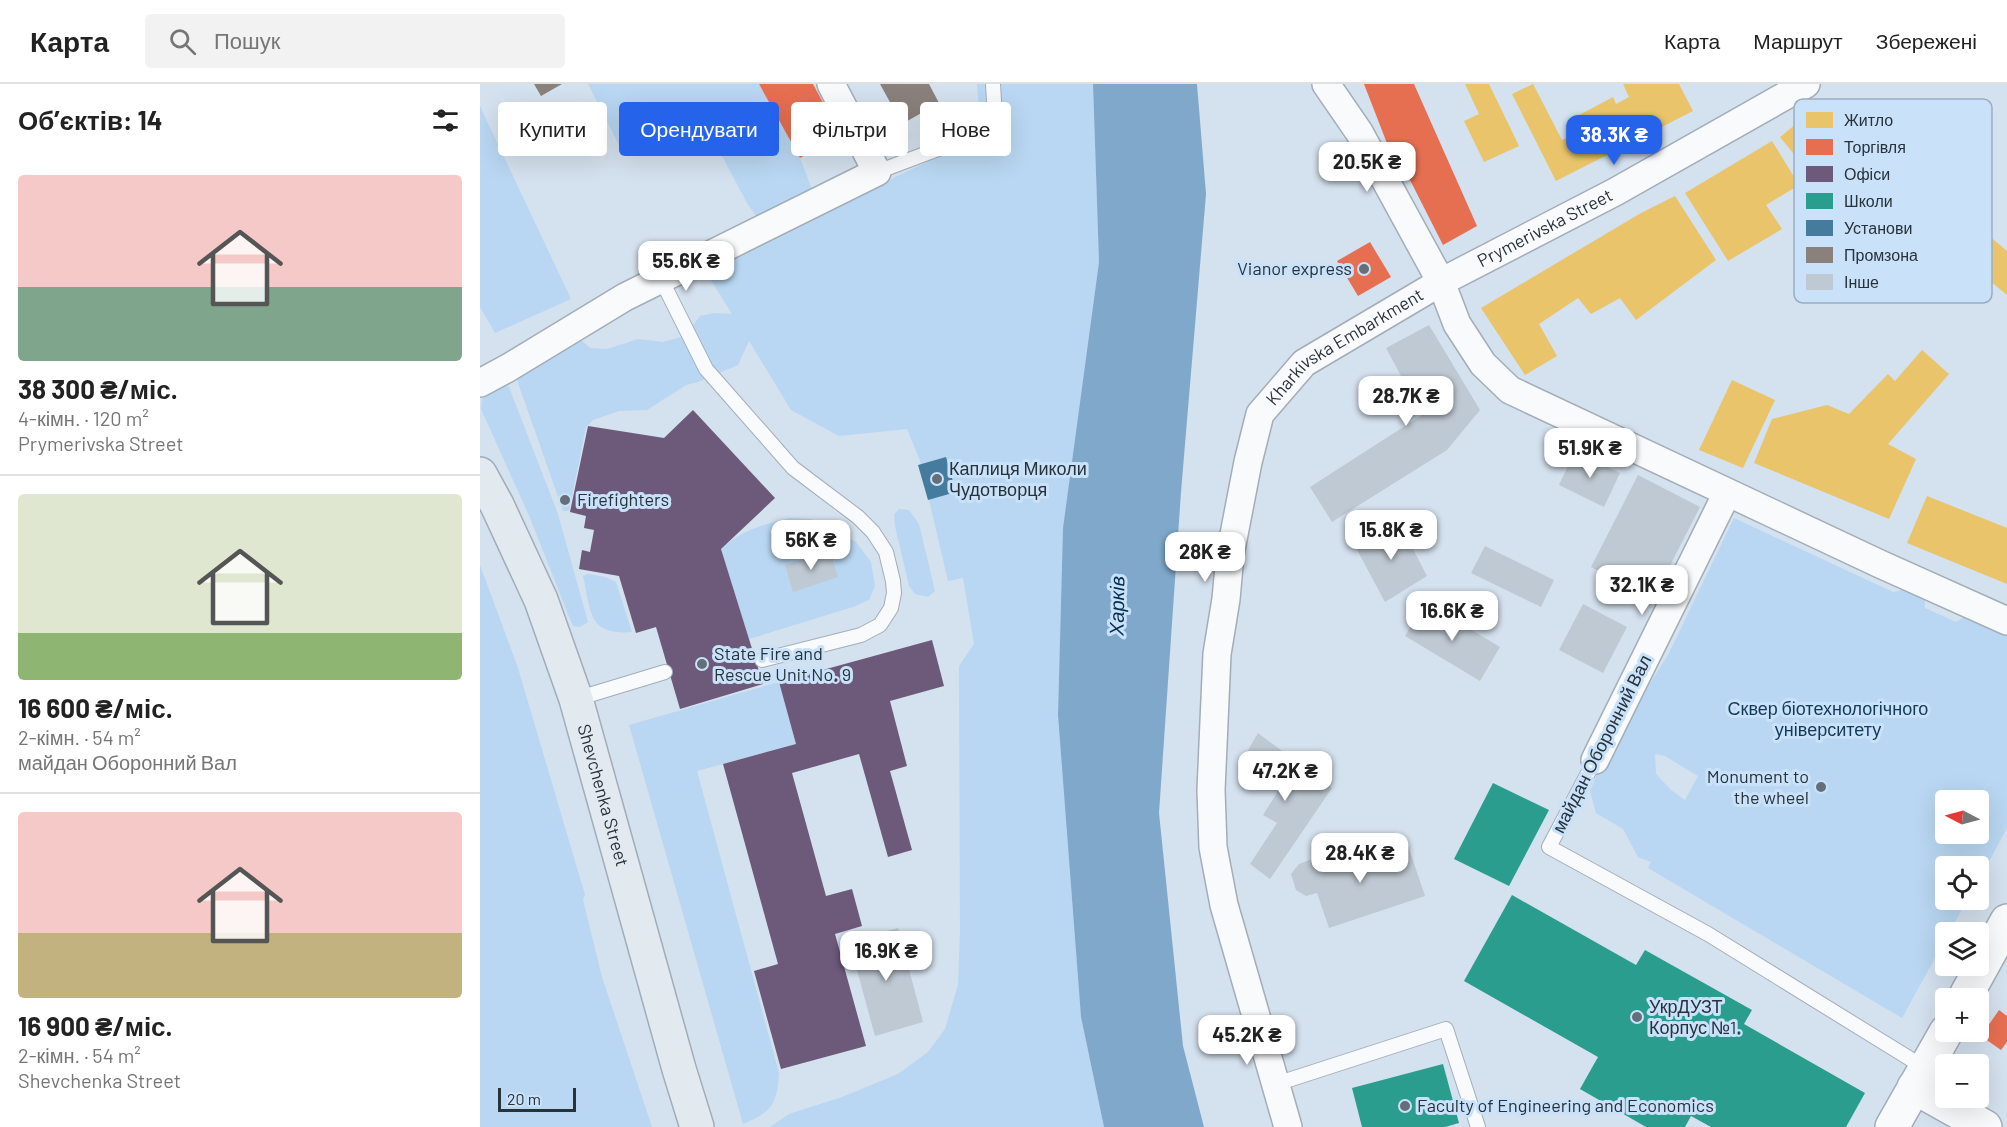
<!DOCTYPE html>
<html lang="uk">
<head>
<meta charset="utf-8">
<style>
	:root { --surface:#fff; --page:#f2f2f2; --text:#222; --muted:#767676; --line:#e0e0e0; --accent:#2563eb }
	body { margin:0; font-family:Barlow,sans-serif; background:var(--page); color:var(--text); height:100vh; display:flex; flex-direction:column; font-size:22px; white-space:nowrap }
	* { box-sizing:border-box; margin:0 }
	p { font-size:20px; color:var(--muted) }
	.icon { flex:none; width:33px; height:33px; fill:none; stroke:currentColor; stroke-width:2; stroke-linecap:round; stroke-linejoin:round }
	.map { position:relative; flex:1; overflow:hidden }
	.sheet { display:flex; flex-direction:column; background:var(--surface); width:480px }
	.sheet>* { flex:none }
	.hud { position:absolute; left:18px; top:18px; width:570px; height:54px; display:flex; gap:12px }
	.needle { width:39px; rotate:276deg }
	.fabs { position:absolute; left:1455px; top:706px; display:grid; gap:12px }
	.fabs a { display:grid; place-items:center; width:54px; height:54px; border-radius:6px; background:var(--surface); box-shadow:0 6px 24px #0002; font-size:30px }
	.scale { position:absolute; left:18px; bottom:15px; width:78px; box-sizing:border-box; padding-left:6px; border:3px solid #28323a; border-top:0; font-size:16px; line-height:21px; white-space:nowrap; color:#28323a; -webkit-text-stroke:4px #c9e2f9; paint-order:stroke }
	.price { position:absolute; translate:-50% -51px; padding:0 14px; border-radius:12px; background:#fff; color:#222; font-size:20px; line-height:39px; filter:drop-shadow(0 2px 3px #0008) }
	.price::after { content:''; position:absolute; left:50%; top:36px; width:18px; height:14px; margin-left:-9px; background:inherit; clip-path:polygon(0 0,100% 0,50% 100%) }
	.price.active { background:var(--accent); color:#fff }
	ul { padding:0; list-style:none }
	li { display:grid; align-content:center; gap:12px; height:318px; padding:0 18px }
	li+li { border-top:2px solid var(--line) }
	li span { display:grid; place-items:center; height:186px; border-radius:6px; color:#555 }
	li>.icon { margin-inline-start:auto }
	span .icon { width:108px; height:108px; fill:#fffc; stroke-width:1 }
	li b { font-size:26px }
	h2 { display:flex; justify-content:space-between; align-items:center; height:72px; padding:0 18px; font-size:26px }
	.chip { padding:0 21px; border-radius:6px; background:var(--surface); box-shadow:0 6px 24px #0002; font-size:21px; line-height:54px }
	.chip.active { background:var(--accent); color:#fff }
	header { display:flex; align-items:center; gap:36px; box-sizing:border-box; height:84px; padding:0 30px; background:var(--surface); border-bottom:2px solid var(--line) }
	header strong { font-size:28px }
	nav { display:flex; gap:33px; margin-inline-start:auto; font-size:21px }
	.search { width:420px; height:54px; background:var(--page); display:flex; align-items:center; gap:15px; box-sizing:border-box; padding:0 21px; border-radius:6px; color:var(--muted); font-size:22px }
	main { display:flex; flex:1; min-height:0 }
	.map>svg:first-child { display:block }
	.green { fill:#b9d7f2; fill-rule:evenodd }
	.water { fill:#7fa8cb }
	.homes { fill:#e9c46a }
	.shops { fill:#e76f51 }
	.offices { fill:#6d597a }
	.schools { fill:#2a9d8f }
	.public { fill:#457b9d }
	.industry { fill:#8a817c }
	.building { fill:#bfc9d3 }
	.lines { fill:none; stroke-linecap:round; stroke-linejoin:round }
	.service-casing { stroke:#a3adb8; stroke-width:16 }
	.minor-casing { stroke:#a3adb8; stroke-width:30 }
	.tertiary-casing { stroke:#a3adb8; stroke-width:36 }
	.primary-casing { stroke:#9facb9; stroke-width:36 }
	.service { stroke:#f9fafc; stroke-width:14 }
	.minor { stroke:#f9fafc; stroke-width:27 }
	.tertiary { stroke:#f9fafc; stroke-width:33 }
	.primary { stroke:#e3eaef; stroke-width:33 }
	.poi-dot { fill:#646f79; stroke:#c9e2f9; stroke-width:2 }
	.labels { text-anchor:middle; stroke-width:6; stroke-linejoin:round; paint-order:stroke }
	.street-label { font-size:18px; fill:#28323a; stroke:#c9e2f9 }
	.poi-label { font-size:18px; fill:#28323a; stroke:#c9e2f9; text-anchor:start }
	.park-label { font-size:18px; fill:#113a59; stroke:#c9e2f9 }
	.water-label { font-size:20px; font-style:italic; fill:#032e4d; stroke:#c9e2f9 }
	.key { fill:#c9e2f9; stroke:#99adc0; stroke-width:1.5 }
	.key-label { font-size:16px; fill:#28323a }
</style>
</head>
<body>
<header>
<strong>Карта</strong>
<div class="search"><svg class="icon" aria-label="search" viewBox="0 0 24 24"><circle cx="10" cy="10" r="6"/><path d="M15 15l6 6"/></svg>Пошук</div>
<nav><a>Карта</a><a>Маршрут</a><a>Збережені</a></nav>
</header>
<main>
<section class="sheet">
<h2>Об’єктів: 14<svg class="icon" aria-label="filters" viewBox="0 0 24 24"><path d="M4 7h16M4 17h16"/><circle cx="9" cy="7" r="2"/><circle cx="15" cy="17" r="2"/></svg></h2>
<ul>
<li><span style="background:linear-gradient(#f6c9c9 60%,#7fa58c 0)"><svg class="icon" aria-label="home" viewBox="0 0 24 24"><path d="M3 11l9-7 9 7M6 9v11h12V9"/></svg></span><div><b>38 300 ₴/міс.</b><p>4-кімн. · 120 m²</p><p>Prymerivska Street</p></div></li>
<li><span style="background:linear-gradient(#dfe7d0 75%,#8fb573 0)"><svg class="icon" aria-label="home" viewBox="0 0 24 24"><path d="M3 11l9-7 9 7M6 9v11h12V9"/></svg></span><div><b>16 600 ₴/міс.</b><p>2-кімн. · 54 m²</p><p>майдан Оборонний Вал</p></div></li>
<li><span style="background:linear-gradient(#f6c9c9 65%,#c2b280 0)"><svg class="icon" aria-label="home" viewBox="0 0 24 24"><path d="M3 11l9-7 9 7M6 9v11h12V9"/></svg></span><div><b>16 900 ₴/міс.</b><p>2-кімн. · 54 m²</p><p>Shevchenka Street</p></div></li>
</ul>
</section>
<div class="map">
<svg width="1527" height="1043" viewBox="0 0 1527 1043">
	<rect width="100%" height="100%" fill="#d4e1ee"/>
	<!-- green -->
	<path class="green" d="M108,0H279L320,74L333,108L276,132L267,119L218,27L143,69Z
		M497,0H613L619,178L583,444L578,631L601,933L624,1043H290L309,1030L362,1013L418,990L448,968L465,945L478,901L480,848L479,582L494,560L483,494L468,497L440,377L427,345L359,352L311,326L269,257L258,281L218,298L206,301L167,326L139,327L113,336L106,343L89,427H83L37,296V284L96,251L110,264L127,265L158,255L183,258L205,252L220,232L234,229L252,230L224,185L501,52Z
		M0,22L91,215L15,249L0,223Z
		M21,301L29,303L78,430L108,538L100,543L93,542L88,530L50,434L1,325L2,315L10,306Z
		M419,425L429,426L439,440L455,507L448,513L435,510L429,502L415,442L414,430Z
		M310,434L331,435L376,458L391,478L395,502L389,516L373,523L269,555L241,465C260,447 284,440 310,434Z
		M1254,434L1413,508L1422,506L1445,513V524L1476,538L1486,532L1527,545V744L1499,796L1498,783H1466V816H1487L1469,849H1466L1465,856L1422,934L1168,784L1171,778L1158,773L1143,745L1116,729L1110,707L1117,690L1151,629L1188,571ZM1175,670L1185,672L1218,692L1205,716L1191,706L1176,690ZM1466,717H1498V750H1466Z
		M0,481L38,584L105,811L103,816L122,893L172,1043H0Z
		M108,490L125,493L136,498L152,548C107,552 111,526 103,492Z
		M299,598L316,660L217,687L299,989C297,1020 292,1028 263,1040L149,641Z"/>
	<!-- water -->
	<path class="water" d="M613,0H717L726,110L701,408L679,729L703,962L724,1043H624L601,933L578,631L583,444L619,178Z"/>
	<!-- homes -->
	<path class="homes" d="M985,0H1009L1039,62L1004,78L984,37L999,30Z
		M1053,0L1082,56L1094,50L1088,37L1133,13L1136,20L1149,13L1143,0H1199L1213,27L1076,97L1032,10Z
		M1316,40L1330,56L1333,53L1356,80L1335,96L1300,53Z
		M1292,57L1319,101L1286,121L1302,145L1248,177L1205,109Z
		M1195,112L1236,176L1156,236L1140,214L1111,230L1098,214L1059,240L1077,272L1045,291L1001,224L1161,129Z
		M1475,123L1527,167V211L1452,150Z
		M1442,266L1469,290L1408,360L1436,375L1409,435L1274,379L1292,335L1347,321L1369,330L1408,290L1415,297Z
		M1252,296L1295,316L1263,384L1219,366Z
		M1447,412L1527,444V500L1427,459Z"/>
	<!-- shops -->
	<path class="shops" d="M279,0H333L361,52L320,74Z
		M884,0H934L997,142L963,161L929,94L922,98Z
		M890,158L911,193L878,212L857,177Z
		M1519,926L1527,932V958L1521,966L1501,952Z"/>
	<!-- offices -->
	<path class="offices" d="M213,326L295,414L241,465L283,600L200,625L176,543L156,549L139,492L99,485L102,466L110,468L114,446L104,444L106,432L90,428L108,342L184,354Z
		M452,556L464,602L410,617L427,682L410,687L432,766L408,773L379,670L312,689L346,812L372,805L382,842L355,850L386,962L301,985L274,887L298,880L243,680L316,660L299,598Z"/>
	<!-- schools -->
	<path class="schools" d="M1013,699L1069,726L1029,802L974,775Z
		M1032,811L1156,881L1165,866L1272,926L1264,940L1385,1009L1366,1043H1231L1211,1032L1205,1043H1166L1100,1005L1118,973L984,897Z
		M963,980L979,1039L965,1043H882L872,1004Z"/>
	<!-- public -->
	<path class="public" d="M466,373L476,408L448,416L438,381Z"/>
	<!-- industry -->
	<path class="industry" d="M54,0H82L61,12Z
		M400,0H449L459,19L422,40Z"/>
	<!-- building -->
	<path class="building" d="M949,241L1000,326L967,366L852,438L830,403L942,331L906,264Z
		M1095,367L1140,389L1124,423L1079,401Z
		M1158,391L1220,423L1173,515L1111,483Z
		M918,436L947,492L905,518L875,462Z
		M1005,462L1074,496L1061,523L991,489Z
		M350,467L358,493L313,508L305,481Z
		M945,518L1020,563L1000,597L925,552Z
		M1103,520L1147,543L1123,589L1079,566Z
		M778,649L852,704L790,795L770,780L797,739L783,731L802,701L764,673Z
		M927,759L945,812L849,844L837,809L826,812L816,806L811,790L819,780L848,769L855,783Z
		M418,844L443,938L395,952L369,857Z"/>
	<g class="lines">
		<defs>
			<path id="service" d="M397,88L466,62L515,35L513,0
				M181,195L226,285L313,384L378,433L393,448L406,468L413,497L414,509L411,524L400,541L381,551L282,576
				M96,615L185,588
				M1115,676L1069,763L1228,850L1445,984
				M796,1000L966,945L998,1043"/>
			<g id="minor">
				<path d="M846,0L879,48L961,198L977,240L1003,280L1030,306L1400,480L1527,537"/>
				<path d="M0,299L28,284L145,213L397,88L351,0"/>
				<path d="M1115,676L1247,409"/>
				<path id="s1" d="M808,1043L744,821L733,763L731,706L737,570L746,515L750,471L768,378L780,330L824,279L961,198L1135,108L1326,0"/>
			</g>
			<path id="tertiary" d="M1484,915L1527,837
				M1434,1003L1505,1043
				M1412,1043L1466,948"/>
			<g id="primary">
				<path id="s2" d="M0,390L17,421L61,516L96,615L199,985L217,1043"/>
			</g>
		</defs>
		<!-- service casing -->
		<use href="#service" class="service-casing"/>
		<!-- minor casing -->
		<use href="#minor" class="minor-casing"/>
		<!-- tertiary casing -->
		<use href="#tertiary" class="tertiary-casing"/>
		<!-- primary casing -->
		<use href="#primary" class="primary-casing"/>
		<!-- service -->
		<use href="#service" class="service"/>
		<!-- minor -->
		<use href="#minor" class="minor"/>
		<!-- tertiary -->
		<use href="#tertiary" class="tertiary"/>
		<!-- primary -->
		<use href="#primary" class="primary"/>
	</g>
	<!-- markers -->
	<g class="poi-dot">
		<circle cx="884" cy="185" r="6"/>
		<circle cx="457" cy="395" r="6"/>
		<circle cx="85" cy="416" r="6"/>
		<circle cx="222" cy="580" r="6"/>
		<circle cx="1341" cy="703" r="6"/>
		<circle cx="1157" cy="933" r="6"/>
		<circle cx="925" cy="1022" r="6"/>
	</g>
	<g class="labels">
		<!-- street labels -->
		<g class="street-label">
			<text dy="6" stroke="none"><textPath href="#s1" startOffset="1071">Prymerivska Street</textPath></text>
			<text dy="6" stroke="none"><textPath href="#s1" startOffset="837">Kharkivska Embarkment</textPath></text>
			<text transform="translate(1122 660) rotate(-63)" y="6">майдан Оборонний Вал</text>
			<text dy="6" stroke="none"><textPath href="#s2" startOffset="345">Shevchenka Street</textPath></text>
		</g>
		<!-- poi labels -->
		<g class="poi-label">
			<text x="872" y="191" text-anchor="end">Vianor express</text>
			<text x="469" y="391">Каплиця Миколи<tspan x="469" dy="21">Чудотворця</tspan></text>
			<text x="97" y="422">Firefighters</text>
			<text x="234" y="576">State Fire and<tspan x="234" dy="21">Rescue Unit No. 9</tspan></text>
			<text x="1329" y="699" text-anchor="end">Monument to<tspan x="1329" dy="21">the wheel</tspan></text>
			<text x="1169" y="929">УкрДУЗТ<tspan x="1169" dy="21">Корпус №1.</tspan></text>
			<text x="937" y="1028">Faculty of Engineering and Economics</text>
		</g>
		<!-- park labels -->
		<g class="park-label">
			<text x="1348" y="631">Сквер біотехнологічного<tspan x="1348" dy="21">університету</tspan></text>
		</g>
		<!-- water labels -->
		<g class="water-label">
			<text transform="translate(637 522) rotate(-89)" y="7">Харків</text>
		</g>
	</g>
	<!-- legend -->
	<rect x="1314" y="15" width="198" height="204" rx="9" class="key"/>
	<rect x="1326" y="28" width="27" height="16" fill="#e9c46a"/>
	<rect x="1326" y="55" width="27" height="16" fill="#e76f51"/>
	<rect x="1326" y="82" width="27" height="16" fill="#6d597a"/>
	<rect x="1326" y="109" width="27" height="16" fill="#2a9d8f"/>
	<rect x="1326" y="136" width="27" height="16" fill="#457b9d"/>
	<rect x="1326" y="163" width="27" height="16" fill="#8a817c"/>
	<rect x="1326" y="190" width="27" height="16" fill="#bfc9d3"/>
	<g class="key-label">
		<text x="1364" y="42">Житло</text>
		<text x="1364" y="69">Торгівля</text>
		<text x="1364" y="96">Офіси</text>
		<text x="1364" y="123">Школи</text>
		<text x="1364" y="150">Установи</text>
		<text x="1364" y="177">Промзона</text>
		<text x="1364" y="204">Інше</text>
	</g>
</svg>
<div class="fabs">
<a><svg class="needle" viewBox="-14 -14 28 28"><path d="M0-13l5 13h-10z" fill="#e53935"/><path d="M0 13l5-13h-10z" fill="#767676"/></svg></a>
<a><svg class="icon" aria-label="locate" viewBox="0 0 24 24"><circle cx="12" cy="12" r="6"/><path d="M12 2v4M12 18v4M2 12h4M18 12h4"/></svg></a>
<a><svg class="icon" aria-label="layers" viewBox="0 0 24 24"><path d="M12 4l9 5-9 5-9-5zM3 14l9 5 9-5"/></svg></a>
<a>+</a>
<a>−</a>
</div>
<div class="scale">20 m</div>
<b class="price active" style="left:1134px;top:82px">38.3K ₴</b>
<b class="price" style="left:887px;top:109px">20.5K ₴</b>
<b class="price" style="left:206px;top:208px">55.6K ₴</b>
<b class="price" style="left:926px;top:343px">28.7K ₴</b>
<b class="price" style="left:1110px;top:395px">51.9K ₴</b>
<b class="price" style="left:911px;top:477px">15.8K ₴</b>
<b class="price" style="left:331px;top:487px">56K ₴</b>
<b class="price" style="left:725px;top:499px">28K ₴</b>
<b class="price" style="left:1162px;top:532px">32.1K ₴</b>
<b class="price" style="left:972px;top:558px">16.6K ₴</b>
<b class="price" style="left:805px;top:718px">47.2K ₴</b>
<b class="price" style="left:880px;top:800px">28.4K ₴</b>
<b class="price" style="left:406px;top:898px">16.9K ₴</b>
<b class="price" style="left:767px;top:982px">45.2K ₴</b>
<div class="hud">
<a class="chip">Купити</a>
<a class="chip active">Орендувати</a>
<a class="chip">Фільтри</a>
<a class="chip">Нове</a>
</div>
</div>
</main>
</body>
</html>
